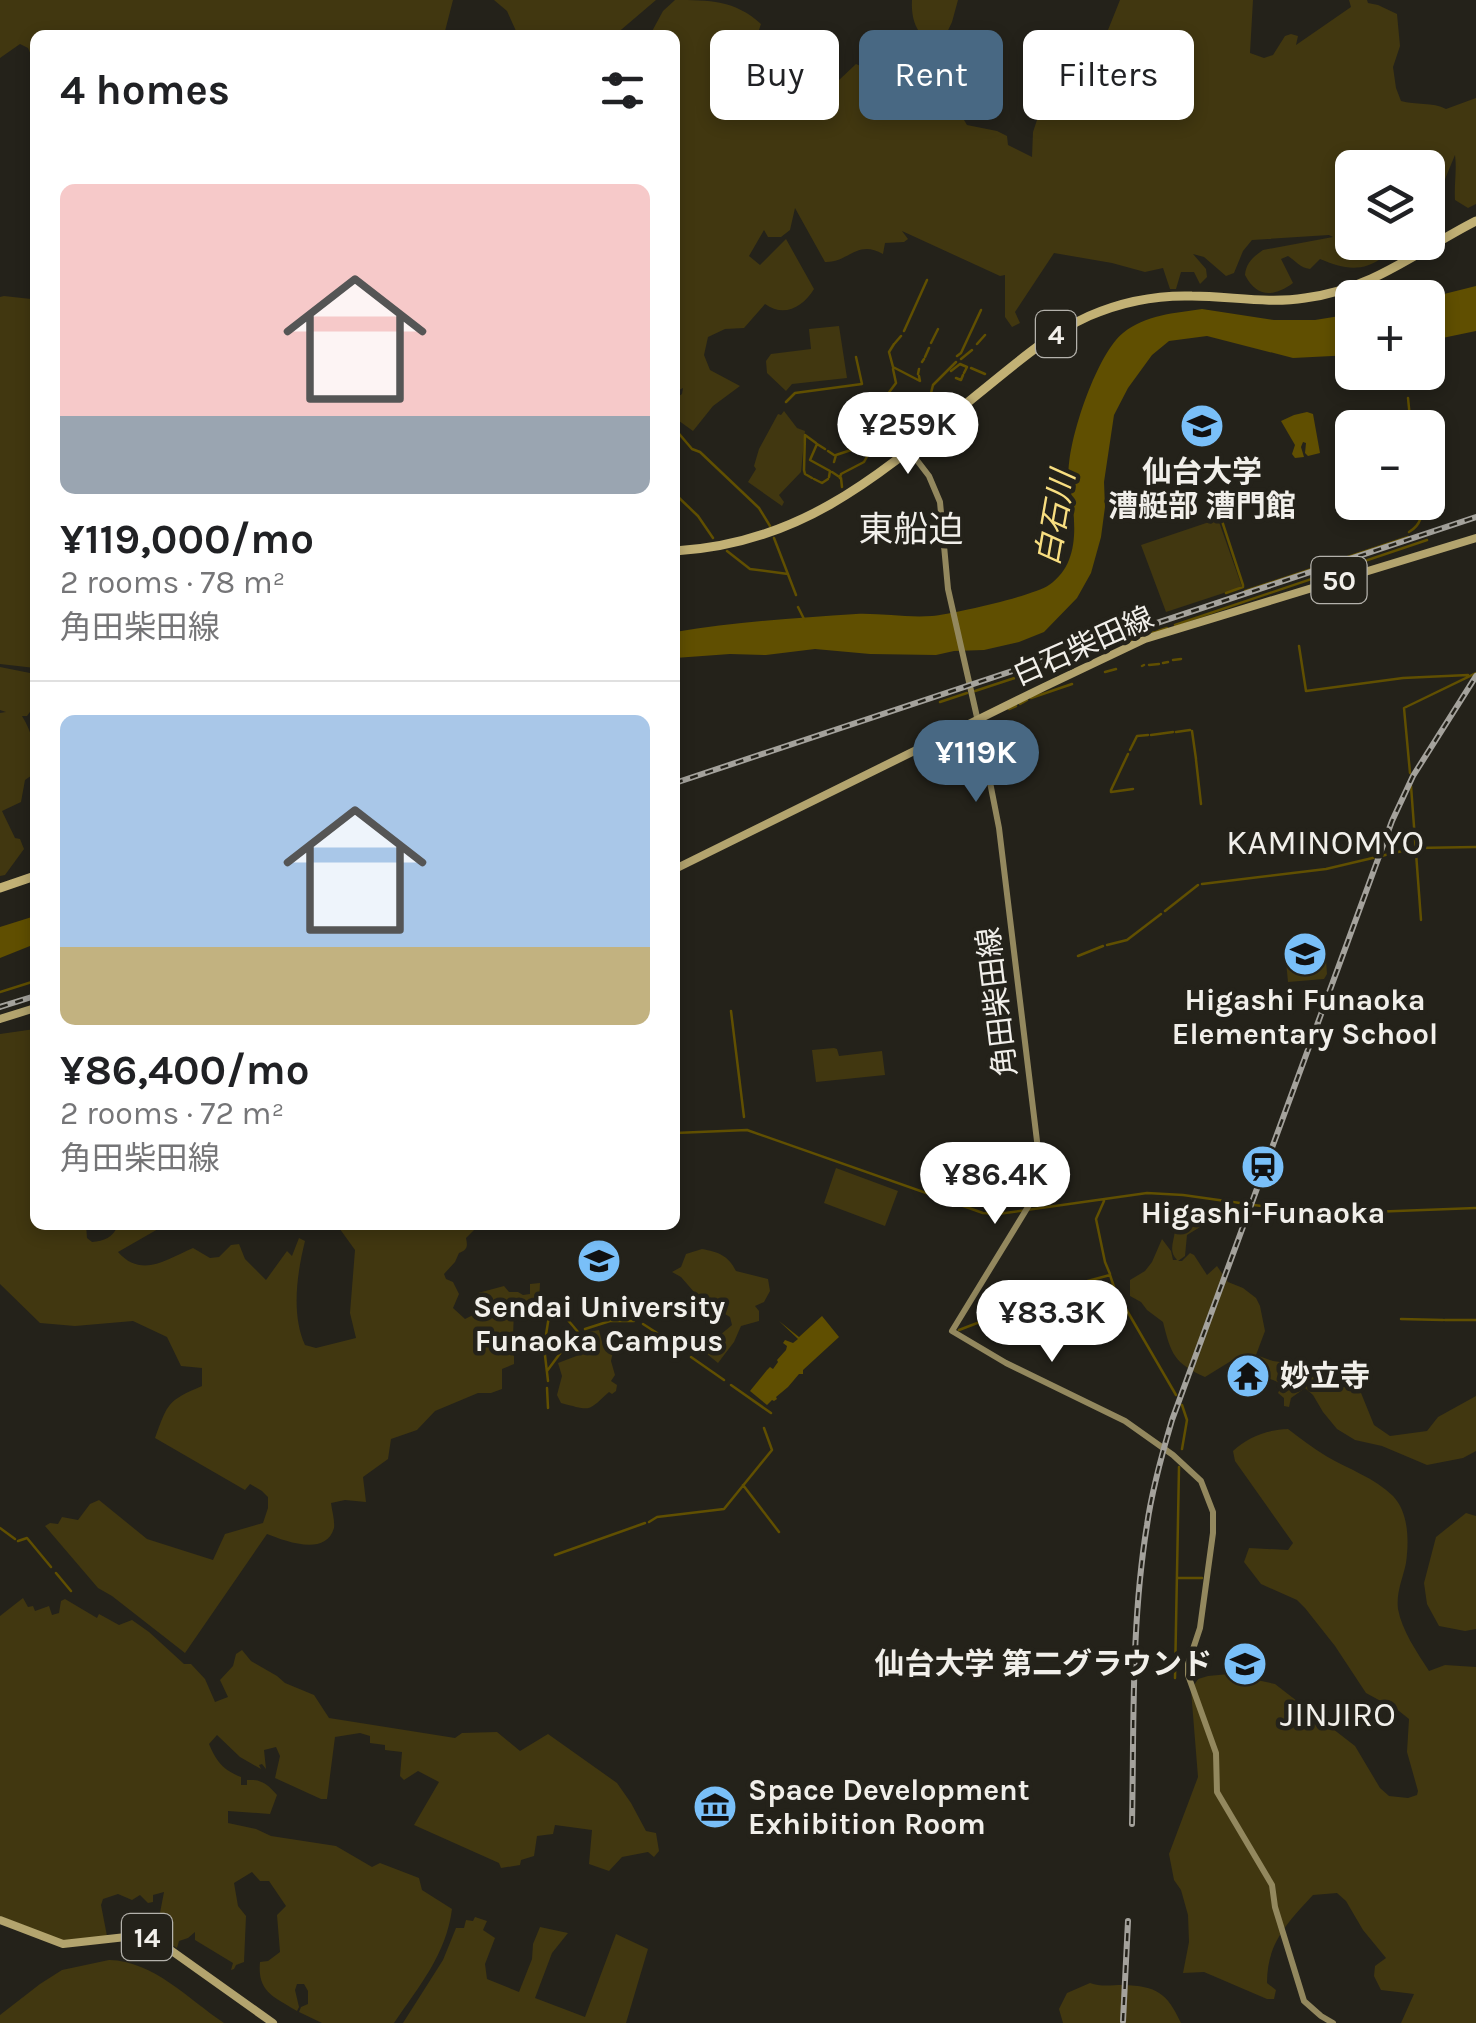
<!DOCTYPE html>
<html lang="en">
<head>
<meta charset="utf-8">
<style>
	:root { --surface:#fff; --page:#f6f6f6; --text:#202124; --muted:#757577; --line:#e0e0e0; --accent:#486883 }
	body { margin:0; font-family:Karla,"Noto Sans JP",sans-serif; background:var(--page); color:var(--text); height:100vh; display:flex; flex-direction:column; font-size:38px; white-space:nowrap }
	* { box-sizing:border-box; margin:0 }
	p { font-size:32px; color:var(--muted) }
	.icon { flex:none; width:55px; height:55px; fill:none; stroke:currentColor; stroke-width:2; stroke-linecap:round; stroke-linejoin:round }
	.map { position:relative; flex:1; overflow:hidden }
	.details { position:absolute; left:30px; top:30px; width:650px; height:1200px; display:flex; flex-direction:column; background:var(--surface); border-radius:15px; box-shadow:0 5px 15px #0003 }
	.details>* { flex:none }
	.top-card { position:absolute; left:710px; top:30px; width:615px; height:90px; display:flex; gap:20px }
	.tools { position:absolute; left:1335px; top:150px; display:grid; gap:20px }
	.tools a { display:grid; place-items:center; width:110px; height:110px; border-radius:15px; background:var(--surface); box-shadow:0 5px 15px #0003; font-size:50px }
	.price { position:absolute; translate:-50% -85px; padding:0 22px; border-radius:35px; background:#fff; color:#222; font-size:32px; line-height:65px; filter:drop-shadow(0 2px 5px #0008) }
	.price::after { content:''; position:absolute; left:50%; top:60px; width:30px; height:22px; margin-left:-15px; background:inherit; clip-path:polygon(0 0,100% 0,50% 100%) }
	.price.selected { background:var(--accent); color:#fff }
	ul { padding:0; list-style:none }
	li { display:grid; align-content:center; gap:20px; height:530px; padding:0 30px }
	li+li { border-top:2px solid var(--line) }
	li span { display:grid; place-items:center; height:310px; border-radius:15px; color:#555 }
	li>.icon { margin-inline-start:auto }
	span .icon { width:180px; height:180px; fill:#fffc; stroke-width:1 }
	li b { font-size:42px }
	h2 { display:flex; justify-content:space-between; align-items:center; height:120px; padding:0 30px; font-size:42px }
	.pill { padding:0 35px; border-radius:15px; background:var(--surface); box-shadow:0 5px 15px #0003; font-size:35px; line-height:90px }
	.pill.selected { background:var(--accent); color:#fff }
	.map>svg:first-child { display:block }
	.green { fill:#413710 }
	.water { fill:#604f01 }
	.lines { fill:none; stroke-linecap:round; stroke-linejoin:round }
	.stream { stroke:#604f01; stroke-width:2.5 }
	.secondary { stroke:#93885e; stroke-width:6 }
	.primary { stroke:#b3a46e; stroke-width:8 }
	.trunk { stroke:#c2b175; stroke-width:9 }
	.rail-casing { stroke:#a4a29c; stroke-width:6 }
	.rail { stroke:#24221a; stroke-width:2.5; stroke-dasharray:8; stroke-linecap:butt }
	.labels { text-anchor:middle; stroke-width:9; stroke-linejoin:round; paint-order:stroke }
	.shield { fill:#24221a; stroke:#b4b2ac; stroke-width:2.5 }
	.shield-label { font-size:28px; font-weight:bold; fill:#f1efea }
	.poi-label { font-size:30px; font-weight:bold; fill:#f1efea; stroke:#24221a }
	.street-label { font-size:30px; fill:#f1efea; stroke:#24221a }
	.water-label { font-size:32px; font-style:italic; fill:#f8de80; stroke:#24221a }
	.quarter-label { font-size:35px; fill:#f1efea; stroke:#24221a }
</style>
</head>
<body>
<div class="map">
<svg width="1476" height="2023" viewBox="0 0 1476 2023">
	<rect width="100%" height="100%" fill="#24221a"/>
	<!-- green -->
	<path class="green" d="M0,0H453L444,35H35V64L28,48L20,44L0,58Z
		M494,0H656L615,35H512L516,31L507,11Z
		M675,0C709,0 735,0 761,24L748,62L771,72L808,67L824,77L838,81L856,64L870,70L903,39L918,37L927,52L915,81L936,79L944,81L949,95L967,125L997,131L1007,136L1008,145L1032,157L1033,132L1045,96L1084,67L1108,30L1120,0H1253L1250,53L1264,58L1273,55L1285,36L1291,34L1298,36L1296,45L1351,7L1349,0H1367L1368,3L1378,5L1397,14L1400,46L1393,67L1396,88L1401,101C1415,105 1433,102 1446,109L1476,98V204L1468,208L1455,200C1454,185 1457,170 1455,155L1443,184L1428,202V168H1352V242L1381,243L1383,257C1362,273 1343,269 1320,259L1310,269C1300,268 1296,261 1288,256L1281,259L1293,283C1274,297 1257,298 1245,275C1246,263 1253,257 1263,250L1333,237L1329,235L1252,240L1243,251L1234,273L1226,276L1204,257L1193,254L1206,269L1207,277L1200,284L1194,272H1181L1176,289H1170L1163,268L1145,272L1112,263L1054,253L1015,312L1020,323L1012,327L1005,317V275L1000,276L902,231L908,239L904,242L885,243L883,254C857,239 848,263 825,262L795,208L790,230L781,237H768L764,230L749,256L760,265L786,239L814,289C803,307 784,318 765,304L744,328L725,329L708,337L704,355L710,370L740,386L713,406L693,431L675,418V399L682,394L683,388L675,392V35H650L663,11Z
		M912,0H958L952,22L943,41L934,44C916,35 911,19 912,0Z
		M4,296L31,299L35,296V668L0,664V297Z
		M839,326L847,378L792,384L786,391L767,373L766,361L771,354L811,349L809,329Z
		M784,411L797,428L805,431L801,472L779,495L784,502L782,506L748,482L756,469L754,466L759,449L778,414L781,415Z
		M1218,519L1242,587L1166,612L1141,545Z
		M0,667L35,674V705L27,716H22C34,735 35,751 35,773L25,780L21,802L2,811L15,838L20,839L24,849L5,875L0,876V713L6,712L0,710Z
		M1325,946L1327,974L1324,979L1288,982L1285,951Z
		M35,1029V1225H86L87,1238L92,1242C104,1241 113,1238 118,1225H165L118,1252C142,1279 167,1259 193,1248L210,1258L219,1257L231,1245L239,1244L245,1259L266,1280L287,1251L292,1256L299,1238L305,1241C297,1273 291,1315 305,1345L316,1348L356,1338L350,1313L355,1250L337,1225H372L374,1227L409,1225L414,1227L418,1225H479L466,1238C468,1247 467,1250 459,1253L455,1262L444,1274L446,1279L453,1282L459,1294L453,1308L465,1319L475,1314L478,1293L504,1286L509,1292H518L523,1295L530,1294V1284L540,1283L539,1301L525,1314L517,1309L514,1310L513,1337L501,1342L514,1356V1364L502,1369V1389L491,1393H478L435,1411L417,1430L391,1439L388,1459L363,1477L366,1502L345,1500L331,1503C332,1511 335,1521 334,1528C326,1557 285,1541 267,1534L185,1653L112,1596L98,1588L45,1526L50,1523L58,1524L62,1517L78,1520L90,1504L99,1500L147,1539L213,1560L225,1534L263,1523L268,1508V1497L262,1491L250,1484L245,1490L155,1438C168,1403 167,1401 202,1386V1368L181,1366L167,1337L133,1321L75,1326L40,1323L0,1284V1034Z
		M834,1048L837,1049L839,1056L882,1051L885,1075L816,1082L812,1050Z
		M836,1168L898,1191L885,1226L824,1203Z
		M1172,1213L1178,1215L1185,1224H1193L1200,1218L1205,1224L1187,1235L1185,1256L1178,1261H1182L1190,1253L1194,1255L1207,1275L1217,1266L1228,1282L1243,1288L1256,1298L1260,1306L1265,1331L1256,1355L1273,1361L1309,1366C1325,1391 1332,1385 1359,1388L1374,1425L1390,1436L1427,1431L1438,1417L1476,1396V1451L1463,1458L1427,1465L1382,1446L1355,1440L1337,1429L1323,1412L1313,1395L1305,1388L1291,1398L1289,1407L1284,1406V1398L1278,1393L1282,1385C1267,1373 1251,1383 1254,1355L1231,1361L1205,1377C1174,1363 1171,1354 1163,1322L1147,1310L1141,1302L1130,1296V1280L1145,1271L1152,1262L1162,1239L1171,1251L1173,1260H1177C1168,1251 1174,1242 1175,1230L1172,1226Z
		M702,1249C718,1252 728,1255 736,1271L768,1279L770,1291L764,1302L755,1306L759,1311V1321L741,1326L734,1342L718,1363L707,1354L713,1341L732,1325L730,1317L701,1300L681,1277L672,1272L681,1267L686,1254Z
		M599,1330L603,1346L610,1337H616L611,1361L615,1375L611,1381L617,1385L616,1391L612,1394L609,1392C587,1412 592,1411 561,1403L557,1395L562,1376L558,1363L579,1355L582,1348L581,1342L589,1332Z
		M1288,1429C1300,1438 1313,1448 1326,1456C1348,1469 1375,1478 1393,1496C1409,1513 1409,1541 1406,1563C1403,1578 1396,1592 1398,1609C1402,1631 1417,1652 1429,1671L1445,1665L1476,1667V2023H1401L1414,1994L1381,1990L1374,1976L1375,1966L1386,1958L1363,1930L1346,1901L1337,1893L1313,1895C1287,1923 1267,1943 1267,1983L1276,1990L1274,1999H1267L1204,1972L1183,1973L1189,1942L1188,1915L1181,1890L1174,1880L1169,1854L1198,1777L1191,1690L1198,1679L1208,1676L1229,1674L1275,1684L1355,1746L1380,1788L1389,1796L1408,1798L1417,1795L1418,1791L1407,1752L1409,1719L1399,1711L1366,1693L1335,1646L1305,1608L1297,1600L1261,1584L1244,1562L1249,1548L1288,1550L1293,1543L1235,1461L1233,1451C1248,1437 1266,1430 1288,1429Z
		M1466,1513L1476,1516V1629L1465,1631L1439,1626L1427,1604L1424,1583L1436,1537Z
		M23,1598L28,1607L33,1606L35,1611L49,1606L52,1615L59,1613L61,1601L65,1599L97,1618L99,1614L119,1625L132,1620L149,1632L184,1664H191L205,1679L215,1702L228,1697L220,1680L233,1666L236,1654L242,1650L251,1661L277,1676L285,1683L314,1695L329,1718L455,1738L462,1733L497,1732L520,1751L548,1734L617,1783L631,1803L646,1831L656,1833L659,1851L654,1857L648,1852L622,1857L609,1871L589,1864L592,1830L555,1825L553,1834L537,1836L534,1856L521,1860L520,1865L501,1868L499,1863L414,1825L439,1782L418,1771L404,1780L400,1776L402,1752L385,1750V1745L370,1743V1736L360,1733L335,1737L327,1799H321L275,1778L280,1756L276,1747L264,1750L266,1769L262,1764L259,1765L261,1769L240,1757L217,1735L209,1744C216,1761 223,1770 241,1777V1785H247V1780C262,1779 268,1785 277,1795L270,1814L228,1811V1823L256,1829L271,1836L336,1846L372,1867L380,1863L419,1878L422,1890L452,1909C446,1955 419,1986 394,2023H322L299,2012L301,2007L308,2004V1991L304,1984H297L295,1990L299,2007L297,2011C274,1997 257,1992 260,1962L268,1961L280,1952L277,1915L286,1906L269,1881H260L252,1872L234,1883L238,1906L246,1916L244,1962L236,1965L234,1969L231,1970L233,1963L195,1940V1932L188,1938L179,1941L177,1948L163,1940L154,1930L159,1918L164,1892L153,1895V1902L148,1903L140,1895L132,1900L118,1894L103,1899L101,1905L107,1936L63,1941L0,1916V1616Z
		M475,1917L487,1921L483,1930L495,1938L485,1964L487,1979L519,1992L532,1959L533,1944L540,1927L568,1933L552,1953L535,1998L585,2017L616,1934L648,1949L626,2023H403L443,1960L456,1928H464L466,1920L473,1921Z
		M109,1960C154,1961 188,1999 224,2023H0V2015L40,1984L62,1970Z
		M1090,1983C1101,1987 1111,1985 1123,1985C1157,1986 1167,1993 1181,2023H1063L1059,2009L1067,1993Z"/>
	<!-- water -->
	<path class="water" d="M1476,286V331L1428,341V298Z
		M1202,309L1274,320H1315L1352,314V355L1293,358L1207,336L1169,341L1152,355L1128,388L1114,415L1104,482L1105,507L1101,537L1091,573L1077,598L1044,632L1019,642L984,650L954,651L936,655L870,654L815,649L766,655L730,654L675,658V632C734,622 796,618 856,614C881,613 907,618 932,616C953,614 1033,596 1049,585C1084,561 1074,514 1069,479C1065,446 1097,353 1123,333C1145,315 1175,313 1202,309Z
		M1307,412L1313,414L1320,453L1308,456L1305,453L1306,443L1303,442L1301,447L1304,457L1295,458L1292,454L1295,445L1281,421L1294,415Z
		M35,916V944L0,958V927Z
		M822,1316L839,1337L803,1370V1374H799L788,1387L776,1397L777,1399L774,1401L772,1400L767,1405L750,1391L767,1370L770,1367L773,1369L778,1362L777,1360L786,1350L787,1346L783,1343L785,1340L793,1343L798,1339L779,1321L799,1337Z"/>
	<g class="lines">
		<!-- stream -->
		<path class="stream" d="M904,331L927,280
			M895,343L901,336
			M931,343L938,329
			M894,344L889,352L893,367L920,381L919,376
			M977,344L985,335
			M957,356L961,353L981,310
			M925,357L929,348
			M961,359L972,350
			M922,362L924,359
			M971,368L985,374
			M951,371L960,364L967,367L964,373
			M918,374L919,369
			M956,378L961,380L963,375
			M1408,398L1411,428
			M884,399L896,383L893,369
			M786,402L795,393L862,384L856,357
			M926,413L933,385L956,362
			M903,425L916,426
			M918,427L924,422L926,414
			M675,429L692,449L700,452L759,508L770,526
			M856,446L876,436
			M825,449L817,444L810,460L830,471L829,477
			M828,451L834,455
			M834,462L836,455L854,449
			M832,472L841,478L842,487
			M812,478L805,474L804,470L805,435L816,443
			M840,478L841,474L864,462L878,437
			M1205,478L1209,485
			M814,479L822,483L828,479
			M1213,493L1219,514
			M675,494L698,516L713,538
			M1222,521L1243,585V587L1226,593
			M1409,532C1421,525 1423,515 1421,502
			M774,538L796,595
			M727,551L750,569L788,574
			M1245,591L1408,537
			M798,607L804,619
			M1175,625L1427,540
			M1299,646L1306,691L1403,678L1468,675
			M1037,656L1046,653
			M1026,659L1034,657
			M1173,660L1181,659
			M1016,662L1024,660
			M1163,663L1168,662
			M1149,665L1159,664
			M1142,666L1144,665
			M1105,672L1116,669
			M975,691L1167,628
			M1031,698L1072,684
			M940,702L967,693
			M1020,704L1027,700
			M1009,709L1016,706
			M1192,731L1196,759
			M1176,732L1190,730
			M1151,735L1173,732
			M1130,750L1137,736L1148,735
			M1128,754L1111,790V792L1133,789
			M1196,760L1201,804
			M1410,773L1404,708L1476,673
			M1411,786L1421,920
			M1202,884L1326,869L1415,848L1476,847
			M1165,911L1198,885
			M1107,945L1127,940L1161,914
			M1078,956L1103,946
			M0,992L35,981
			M731,1011L744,1117
			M675,1133L747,1130L983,1213L998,1214L1147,1193L1183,1195L1318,1214L1476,1208
			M1104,1201L1096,1219L1105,1262L1110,1274
			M567,1319L578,1332L572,1339
			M1401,1319L1443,1320
			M1445,1320H1476
			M643,1324L685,1351
			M585,1329L610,1321H634
			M959,1330L1084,1282L1110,1275L1115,1290L1176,1395
			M691,1357L724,1380
			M547,1371L567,1344
			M548,1381L544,1347L549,1316
			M731,1385L771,1413
			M547,1388L548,1408
			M1182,1405L1187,1420L1182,1449
			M743,1485L779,1532
			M649,1522L657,1517L724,1509L772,1450L764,1428
			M0,1528L15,1539
			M18,1541L27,1538L51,1567
			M555,1555L645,1523
			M56,1573L71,1591
			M1178,1578H1202
			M1175,1678L1179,1467"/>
		<!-- secondary -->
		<path class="secondary" d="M906,446L929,476L940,502L948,589L979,726L999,828L1041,1174L1039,1186L1034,1197L952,1331L1006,1363L1125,1421L1173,1455L1201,1481L1213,1512V1533L1200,1628L1188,1664V1675L1216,1753L1217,1792L1272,1885L1275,1907L1304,2001L1321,2016L1333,2023"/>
		<!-- primary -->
		<path class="primary" d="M946,735C953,766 955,770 987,764
			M675,869L1044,687L1145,639L1476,538
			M0,1019L35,1008
			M0,1920L63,1944L135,1936L155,1939L273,2023"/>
		<!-- trunk -->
		<path class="trunk" d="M675,551C804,544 883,472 978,394C1013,366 1047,335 1089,316C1121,302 1157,295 1192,296C1230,296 1267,304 1305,298C1374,289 1417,251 1476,221
			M0,888L35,876"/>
		<defs>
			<path id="rail" d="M675,783L1476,517
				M0,1007L35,996
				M1132,1824C1134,1725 1131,1623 1147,1525C1152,1489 1162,1454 1172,1420L1392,821L1413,776L1476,676
				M1123,2021L1128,1921"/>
		</defs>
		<!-- rail casing -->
		<use href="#rail" class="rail-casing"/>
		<!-- rail -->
		<use href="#rail" class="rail"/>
	</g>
	<!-- icons -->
	<defs>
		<symbol id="university-disc" viewBox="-11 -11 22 22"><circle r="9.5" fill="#79bff8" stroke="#24221a"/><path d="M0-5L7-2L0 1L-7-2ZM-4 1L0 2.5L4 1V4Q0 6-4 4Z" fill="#111"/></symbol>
		<symbol id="school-disc" viewBox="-11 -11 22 22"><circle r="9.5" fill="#79bff8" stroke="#24221a"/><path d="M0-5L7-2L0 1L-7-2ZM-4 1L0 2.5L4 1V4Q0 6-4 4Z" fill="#111"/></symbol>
		<symbol id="station-disc" viewBox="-11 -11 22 22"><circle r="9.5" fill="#79bff8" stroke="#24221a"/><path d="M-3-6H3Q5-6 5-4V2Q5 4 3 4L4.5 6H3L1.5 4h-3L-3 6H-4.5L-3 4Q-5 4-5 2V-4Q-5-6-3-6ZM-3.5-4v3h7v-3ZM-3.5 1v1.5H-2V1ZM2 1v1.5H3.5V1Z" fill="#111"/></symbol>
		<symbol id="temple-disc" viewBox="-11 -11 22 22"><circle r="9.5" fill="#79bff8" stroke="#24221a"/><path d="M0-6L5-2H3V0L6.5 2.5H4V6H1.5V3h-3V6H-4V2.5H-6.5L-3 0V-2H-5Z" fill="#111"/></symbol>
		<symbol id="museum-disc" viewBox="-11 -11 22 22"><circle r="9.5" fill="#79bff8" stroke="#24221a"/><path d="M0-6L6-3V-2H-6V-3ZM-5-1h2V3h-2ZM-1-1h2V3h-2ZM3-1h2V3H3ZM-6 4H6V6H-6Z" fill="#111"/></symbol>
	</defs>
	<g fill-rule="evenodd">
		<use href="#university-disc" x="1177" y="401" width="50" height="50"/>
		<use href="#school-disc" x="1280" y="929" width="50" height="50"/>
		<use href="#station-disc" x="1238" y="1142" width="50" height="50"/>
		<use href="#university-disc" x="574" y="1236" width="50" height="50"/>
		<use href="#temple-disc" x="1223" y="1351" width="50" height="50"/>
		<use href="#university-disc" x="1220" y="1639" width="50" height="50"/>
		<use href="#museum-disc" x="690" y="1782" width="50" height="50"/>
	</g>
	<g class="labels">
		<!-- shield labels -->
		<g class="shield">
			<rect x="1036" y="311" width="40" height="46" rx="8"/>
			<rect x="1311.5" y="557" width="55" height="46" rx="8"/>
			<rect x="122" y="1914" width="50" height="46" rx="8"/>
		</g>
		<g class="shield-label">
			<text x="1056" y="344">4</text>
			<text x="1339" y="590">50</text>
			<text x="147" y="1947">14</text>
		</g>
		<!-- poi labels -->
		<g class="poi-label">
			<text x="1202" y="482">仙台大学<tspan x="1202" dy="34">漕艇部 漕門館</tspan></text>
			<text x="1305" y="1010">Higashi Funaoka<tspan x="1305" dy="34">Elementary School</tspan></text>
			<text x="1263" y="1223">Higashi-Funaoka</text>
			<text x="599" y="1317">Sendai University<tspan x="599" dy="34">Funaoka Campus</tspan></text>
			<text x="1280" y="1386" text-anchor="start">妙立寺</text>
			<text x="1212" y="1674" text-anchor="end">仙台大学 第二グラウンド</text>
			<text x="748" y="1800" text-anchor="start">Space Development<tspan x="748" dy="34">Exhibition Room</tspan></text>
		</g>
		<!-- street labels -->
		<g class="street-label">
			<text transform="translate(1083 646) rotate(-24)" y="10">白石柴田線</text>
			<text transform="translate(997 1002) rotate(-97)" y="10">角田柴田線</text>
		</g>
		<!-- water labels -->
		<g class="water-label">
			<text transform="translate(1055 518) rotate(-80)" y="11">白石川</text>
		</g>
		<!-- quarter labels -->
		<g class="quarter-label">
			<text x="911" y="541">東船迫</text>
			<text x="1325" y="854">KAMINOMYO</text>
			<text x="1338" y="1726">JINJIRO</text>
		</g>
	</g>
</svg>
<div class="tools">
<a><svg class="icon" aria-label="layers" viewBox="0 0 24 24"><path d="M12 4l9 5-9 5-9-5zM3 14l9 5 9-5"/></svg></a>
<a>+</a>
<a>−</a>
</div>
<b class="price" style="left:908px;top:477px">¥259K</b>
<b class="price selected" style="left:976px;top:805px">¥119K</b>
<b class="price" style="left:995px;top:1227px">¥86.4K</b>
<b class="price" style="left:1052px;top:1365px">¥83.3K</b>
<div class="top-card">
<a class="pill">Buy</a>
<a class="pill selected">Rent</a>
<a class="pill">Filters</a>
</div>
<section class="details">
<h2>4 homes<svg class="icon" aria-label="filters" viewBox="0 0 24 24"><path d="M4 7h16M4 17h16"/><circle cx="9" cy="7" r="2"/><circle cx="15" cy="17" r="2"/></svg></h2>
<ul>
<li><span style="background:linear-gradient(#f6c9c9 75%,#9aa5b1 0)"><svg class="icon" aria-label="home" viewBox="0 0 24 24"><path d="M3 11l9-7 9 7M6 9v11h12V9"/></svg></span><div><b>¥119,000/mo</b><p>2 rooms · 78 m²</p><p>角田柴田線</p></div></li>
<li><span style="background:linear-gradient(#a9c7e8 75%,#c2b280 0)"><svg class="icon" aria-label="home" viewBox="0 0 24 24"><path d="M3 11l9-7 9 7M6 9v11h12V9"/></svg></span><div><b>¥86,400/mo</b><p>2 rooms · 72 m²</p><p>角田柴田線</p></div></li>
</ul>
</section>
</div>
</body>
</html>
